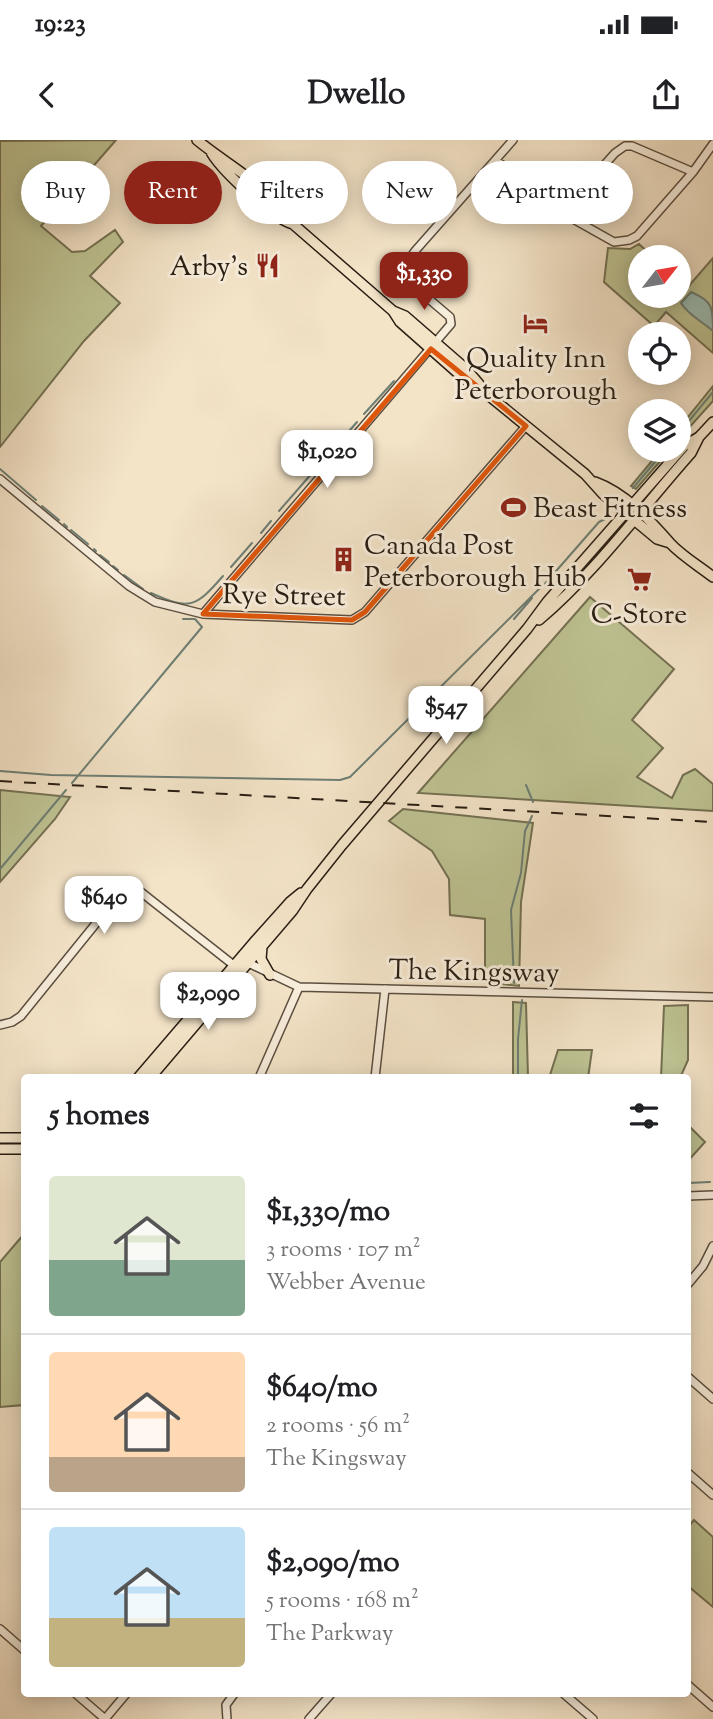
<!DOCTYPE html>
<html lang="en">
<head>
<meta charset="utf-8">
<style>
	:root { --surface:#fff; --page:#f6f6f6; --text:#202124; --muted:#757577; --line:#e0e0e0; --accent:#8f2418 }
	body { margin:0; font-family:"Sorts Mill Goudy",serif; background:var(--page); color:var(--text); height:100vh; display:flex; flex-direction:column; font-size:26px; white-space:nowrap }
	* { box-sizing:border-box; margin:0 }
	p { font-size:23px; color:var(--muted) }
	.icon { flex:none; width:38px; height:38px; fill:none; stroke:currentColor; stroke-width:2; stroke-linecap:round; stroke-linejoin:round }
	.map { position:relative; flex:1; overflow:hidden }
	.side { position:absolute; left:21px; top:934px; width:670px; height:623px; display:flex; flex-direction:column; background:var(--surface); border-radius:7px; box-shadow:0 4px 18px #0003 }
	.side>* { flex:none }
	.guide { position:absolute; left:21px; top:21px; width:672px; height:63px; display:flex; gap:14px }
	.needle { width:46px; rotate:59deg }
	.controls { position:absolute; left:628px; top:105px; display:grid; gap:14px }
	.controls a { display:grid; place-items:center; width:63px; height:63px; border-radius:50%; background:var(--surface); box-shadow:0 4px 18px #0003; font-size:35px }
	.price { position:absolute; translate:-50% -60px; padding:0 16px; border-radius:14px; background:#fff; color:#222; font-size:23px; line-height:46px; filter:drop-shadow(0 2px 4px #0008) }
	.price::after { content:''; position:absolute; left:50%; top:42px; width:21px; height:16px; margin-left:-10px; background:inherit; clip-path:polygon(0 0,100% 0,50% 100%) }
	.price.current { background:var(--accent); color:#fff }
	ul { padding:0; list-style:none }
	li { display:flex; align-items:center; gap:21px; height:175px; padding:0 28px }
	li+li { border-top:2px solid var(--line) }
	li span { display:grid; place-items:center; flex:none; width:196px; height:140px; border-radius:7px; color:#555 }
	li>.icon { margin-inline-start:auto }
	span .icon { width:84px; height:84px; fill:#fffc; stroke-width:1 }
	li b { font-size:30px }
	h2 { display:flex; justify-content:space-between; align-items:center; height:84px; padding:0 28px; font-size:30px }
	.pill { padding:0 24px; border-radius:32px; background:var(--surface); box-shadow:0 4px 18px #0003; font-size:24px; line-height:63px }
	.pill.current { background:var(--accent); color:#fff }
	.status { display:flex; justify-content:space-between; align-items:center; height:49px; padding:0 35px; background:var(--surface); direction:ltr }
	.status svg { height:19px; fill:currentColor }
	header { display:flex; justify-content:space-between; align-items:center; height:91px; padding:0 28px; background:var(--surface); font-size:32px; font-weight:700 }
	.map>svg:first-child { display:block }
	.green { fill:#bec393; stroke:#737052; stroke-width:2 }
	.water { fill:#9bbeb6; stroke:#6d7e74; stroke-width:2 }
	.lines { fill:none; stroke-linecap:round; stroke-linejoin:round }
	.stream { stroke:#6d7e74; stroke-width:2 }
	.minor-casing { stroke:#5b4e3f; stroke-width:10 }
	.major-casing { stroke:#281d12; stroke-width:12 }
	.minor { stroke:#f7eddb; stroke-width:7 }
	.major { stroke:#f3e3c7; stroke-width:9 }
	.rail { stroke:#281d12; stroke-width:2; stroke-dasharray:12 12; stroke-linecap:butt }
	.marked { fill:none; stroke:#de560c; stroke-width:5; stroke-linejoin:round }
	.labels { text-anchor:middle; stroke-width:6; stroke-linejoin:round; paint-order:stroke }
	.poi-label { font-size:28px; fill:#281d12; stroke:#f7eddb }
	.street-label { font-size:28px; fill:#281d12; stroke:#f7eddb }
</style>
</head>
<body>
<div class="status"><b>19:23</b><svg viewBox="0 0 49 12"><path d="M0 12V9h3v3zM5 12V6h3v6zM10 12V3h3v9zM15 12V0h3v12zM26 1h20v11H26zM47 4h2v5h-2z"/></svg></div>
<header><svg class="icon" aria-label="back" viewBox="0 0 24 24"><path d="M15 5l-7 7 7 7"/></svg>Dwello<svg class="icon" aria-label="share" viewBox="0 0 24 24"><path d="M12 15V3M7 8l5-5 5 5M5 13v7h14v-7"/></svg></header>
<div class="map">
<svg width="713" height="1579" viewBox="0 0 713 1579">
	<rect width="100%" height="100%" fill="#f3e3c7"/>
	<filter id="stains"><feTurbulence type="fractalNoise" baseFrequency=".00286" numOctaves="4"/><feColorMatrix values="0 0 0 0 .2 0 0 0 0 .09 0 0 0 0 .02 0 0 0 .5 -.17"/></filter>
	<radialGradient id="worn" r=".72"><stop offset=".6" stop-color="#630" stop-opacity="0"/><stop offset="1" stop-color="#630" stop-opacity=".3"/></radialGradient>
	<!-- green -->
	<path class="green" d="M116,0L41,86L72,112L85,111L115,90L123,102L90,136L120,163L84,201L0,307V1Z
		M639,104L653,117H640V156H679V141L687,148L713,118V213L666,172L654,186L604,142L608,108L630,109Z
		M713,246V261L679,299V288Z
		M661,310H670L636,349L631,346Z
		M590,457L674,529L632,580L663,608L637,637L672,658L683,635L695,629L713,644V671L418,653Z
		M0,650L70,657L55,679L0,742Z
		M403,669L533,683L521,762L519,846L485,842V779L450,775L449,739L432,711L389,681Z
		M513,862L526,863L528,937L550,935L558,910H592L588,938H513Z
		M688,865V920L680,938H661L664,866Z
		M688,985L705,1002L688,1021Z
		M24,1094V1265L0,1267V1122Z
		M694,1380L713,1397V1467L688,1446V1387Z"/>
	<!-- water -->
	<path class="water" d="M691,152C713,161 713,168 713,191C703,182 687,174 681,163Z"/>
	<g class="lines">
		<!-- stream -->
		<path class="stream" d="M364,274L394,241
			M679,293L713,252
			M322,322L357,282
			M0,329L36,360
			M633,348L665,310
			M42,366L59,380
			M279,371L313,332
			M64,384L67,387
			M71,390L88,404
			M261,393L271,381
			M94,409L96,411
			M100,415L109,422
			M113,426L118,430
			M231,427L252,403
			M124,435L143,449
			M543,446L599,382L609,377
			M151,453C190,471 196,467 223,436
			M531,459L514,479L532,458
			M0,631L51,635L340,640L350,637L543,445
			M72,643L202,487L195,479H183
			M526,645L533,662
			M0,729L66,650
			M514,843L511,770L521,733L525,691L532,676
			M518,938V899L522,860
			M688,1043L710,1042"/>
		<defs>
			<path id="minor" d="M496,20L557,70L614,102L629,100L637,96L693,32L713,4
				M563,71L615,13L625,6H632L693,32
				M0,339L129,446L155,462L203,474L352,480L365,472L526,286
				M203,474L451,184L450,177L409,142L404,127L415,111L513,0
				M244,821L299,847L713,857
				M0,885L12,882L21,876L123,750L132,745L236,827
				M259,938L299,847
				M375,938L385,849
				M688,1056L713,1055
				M688,1144L703,1126L713,1106
				M688,1237L713,1259
				M688,1333L713,1355
				M0,1489L24,1510
				M688,1545L713,1567
				M76,1554L105,1579
				M564,1554L593,1579
				M105,1579L126,1554
				M227,1579L226,1565L234,1554
				M309,1579L331,1554"/>
			<path id="major" d="M197,0C227,25 274,49 293,84L393,171L400,182L460,235L487,254L585,334L603,354L657,399L670,403
				M210,10C219,29 274,79 293,84
				M393,171L405,176L466,229L479,244
				M595,342C625,353 649,379 670,403C682,416 699,426 713,437
				M539,480C594,434 643,367 691,313L699,297L713,282
				M262,807L261,819L270,835
				M138,938L256,800L290,762L301,753
				M150,938L293,770L307,749L342,705L527,489L547,462L684,306L699,297
				M0,998H24
				M0,1009H24"/>
		</defs>
		<!-- minor casing -->
		<use href="#minor" class="minor-casing"/>
		<!-- major casing -->
		<use href="#major" class="major-casing"/>
		<!-- minor -->
		<use href="#minor" class="minor"/>
		<!-- major -->
		<use href="#major" class="major"/>
		<!-- rail -->
		<path class="rail" d="M0,641L713,682"/>
	</g>
	<!-- marked area -->
	<path class="marked" d="M431,209L526,286L365,472L352,480L203,474Z"/>
	<!-- icons -->
	<defs>
		<symbol id="restaurant-bare" viewBox="-9 -9 18 18"><path d="M-5-6h1v4h1v-4h1v4h1v-4h1v5L-1.5 .5V6h-2V.5L-5-1ZM5-6V6H3V1.5H1.5Q1.5-4 5-6Z" fill="#8f2418" stroke="#f7eddb" stroke-width="2.5" paint-order="stroke"/></symbol>
		<symbol id="hotel-bare" viewBox="-9 -9 18 18"><path d="M-6-4.5h1.5V1H6V5H4.5V3h-9V5H-6ZM-4 0a1.8 1.8 0 1 1 3.6 0ZM.5 0V-2.5h3Q6-2.5 6 0Z" fill="#8f2418" stroke="#f7eddb" stroke-width="2.5" paint-order="stroke"/></symbol>
		<symbol id="stadium-bare" viewBox="-9 -9 18 18"><path d="M0-5a6.5 5 0 1 0 0 10a6.5 5 0 1 0 0-10ZM-3.5-1.8h7v3.6h-7Z" fill="#8f2418" stroke="#f7eddb" stroke-width="2.5" paint-order="stroke"/></symbol>
		<symbol id="building-bare" viewBox="-9 -9 18 18"><path d="M-4-6H4V6H1V3H-1V6H-4ZM-2.5-4.3h1.7v1.8h-1.7ZM.8-4.3h1.7v1.8H.8ZM-2.5-1h1.7V.8h-1.7ZM.8-1h1.7V.8H.8Z" fill="#8f2418" stroke="#f7eddb" stroke-width="2.5" paint-order="stroke"/></symbol>
		<symbol id="supermarket-bare" viewBox="-9 -9 18 18"><path d="M-6-5.5h2.5l.6 2H6L4.5 2H-2.5L-4.4-4H-6ZM-1.5 3.2a1.3 1.3 0 1 0 .1 0ZM3 3.2a1.3 1.3 0 1 0 .1 0Z" fill="#8f2418" stroke="#f7eddb" stroke-width="2.5" paint-order="stroke"/></symbol>
	</defs>
	<g fill-rule="evenodd">
		<use href="#restaurant-bare" x="250" y="108" width="35" height="35"/>
		<use href="#hotel-bare" x="518" y="166" width="35" height="35"/>
		<use href="#stadium-bare" x="496" y="350" width="35" height="35"/>
		<use href="#building-bare" x="326" y="402" width="35" height="35"/>
		<use href="#supermarket-bare" x="622" y="422" width="35" height="35"/>
	</g>
	<g class="labels">
		<!-- poi labels -->
		<g class="poi-label">
			<text x="248" y="135" text-anchor="end">Arby's</text>
			<text x="536" y="227">Quality Inn<tspan x="536" dy="32">Peterborough</tspan></text>
			<text x="533" y="377" text-anchor="start">Beast Fitness</text>
			<text x="364" y="414" text-anchor="start">Canada Post<tspan x="364" dy="32">Peterborough Hub</tspan></text>
			<text x="639" y="483">C-Store</text>
		</g>
		<!-- street labels -->
		<g class="street-label">
			<text transform="translate(284 454) rotate(1)" y="10">Rye Street</text>
			<text transform="translate(474 830) rotate(1)" y="10">The Kingsway</text>
		</g>
	</g>
	<rect width="100%" height="100%" filter="url(#stains)"/>
	<rect width="100%" height="100%" fill="url(#worn)"/>
</svg>
<div class="controls">
<a><svg class="needle" viewBox="-14 -14 28 28"><path d="M0-13l5 13h-10z" fill="#e53935"/><path d="M0 13l5-13h-10z" fill="#757577"/></svg></a>
<a><svg class="icon" aria-label="locate" viewBox="0 0 24 24"><circle cx="12" cy="12" r="6"/><path d="M12 2v4M12 18v4M2 12h4M18 12h4"/></svg></a>
<a><svg class="icon" aria-label="layers" viewBox="0 0 24 24"><path d="M12 4l9 5-9 5-9-5zM3 14l9 5 9-5"/></svg></a>
</div>
<b class="price current" style="left:424px;top:172px">$1,330</b>
<b class="price" style="left:327px;top:350px">$1,020</b>
<b class="price" style="left:446px;top:606px">$547</b>
<b class="price" style="left:104px;top:796px">$640</b>
<b class="price" style="left:208px;top:892px">$2,090</b>
<div class="guide">
<a class="pill">Buy</a>
<a class="pill current">Rent</a>
<a class="pill">Filters</a>
<a class="pill">New</a>
<a class="pill">Apartment</a>
</div>
<section class="side">
<h2>5 homes<svg class="icon" aria-label="filters" viewBox="0 0 24 24"><path d="M4 7h16M4 17h16"/><circle cx="9" cy="7" r="2"/><circle cx="15" cy="17" r="2"/></svg></h2>
<ul>
<li><span style="background:linear-gradient(#dfe7d0 60%,#7fa58c 0)"><svg class="icon" aria-label="home" viewBox="0 0 24 24"><path d="M3 11l9-7 9 7M6 9v11h12V9"/></svg></span><div><b>$1,330/mo</b><p>3 rooms · 107 m²</p><p>Webber Avenue</p></div></li>
<li><span style="background:linear-gradient(#ffd9b3 75%,#b9a48a 0)"><svg class="icon" aria-label="home" viewBox="0 0 24 24"><path d="M3 11l9-7 9 7M6 9v11h12V9"/></svg></span><div><b>$640/mo</b><p>2 rooms · 56 m²</p><p>The Kingsway</p></div></li>
<li><span style="background:linear-gradient(#bfe0f5 65%,#c2b280 0)"><svg class="icon" aria-label="home" viewBox="0 0 24 24"><path d="M3 11l9-7 9 7M6 9v11h12V9"/></svg></span><div><b>$2,090/mo</b><p>5 rooms · 168 m²</p><p>The Parkway</p></div></li>
</ul>
</section>
</div>
</body>
</html>
